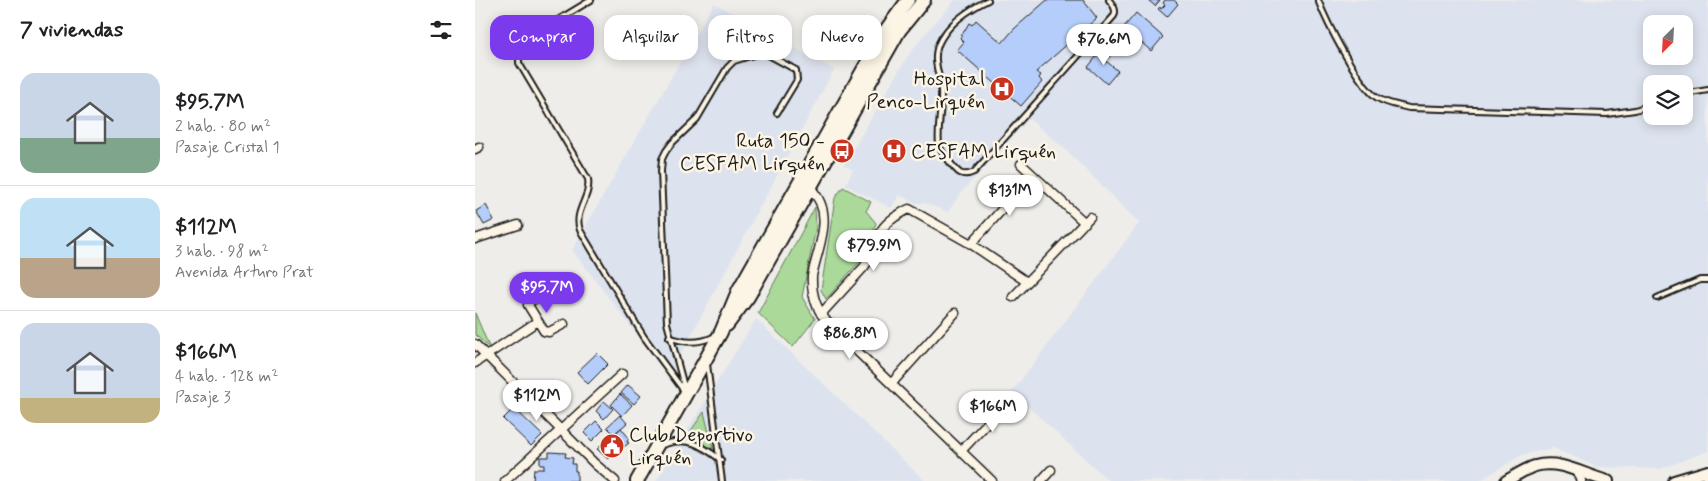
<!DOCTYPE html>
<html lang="es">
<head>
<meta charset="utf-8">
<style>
	:root { --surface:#fff; --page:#f6f6f6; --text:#202124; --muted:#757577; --line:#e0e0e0; --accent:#7c3aed }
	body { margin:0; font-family:Mynerve,sans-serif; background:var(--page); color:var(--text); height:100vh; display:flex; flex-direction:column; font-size:19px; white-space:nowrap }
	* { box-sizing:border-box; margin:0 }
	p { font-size:16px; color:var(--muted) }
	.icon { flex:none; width:28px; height:28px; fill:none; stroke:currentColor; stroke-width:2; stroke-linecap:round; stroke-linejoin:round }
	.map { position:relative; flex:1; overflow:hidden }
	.panel { display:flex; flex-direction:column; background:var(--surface); width:475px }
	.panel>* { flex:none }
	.top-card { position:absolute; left:15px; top:15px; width:475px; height:45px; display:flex; gap:10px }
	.needle { width:32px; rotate:204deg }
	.tools { position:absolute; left:1168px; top:15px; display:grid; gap:10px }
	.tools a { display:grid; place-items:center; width:50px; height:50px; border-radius:10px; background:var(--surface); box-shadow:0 2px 12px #0003; font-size:25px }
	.price { position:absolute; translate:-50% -42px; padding:0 11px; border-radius:18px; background:#fff; color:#222; font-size:16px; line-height:32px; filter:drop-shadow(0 1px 2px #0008) }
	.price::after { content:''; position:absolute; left:50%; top:30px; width:15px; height:11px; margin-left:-8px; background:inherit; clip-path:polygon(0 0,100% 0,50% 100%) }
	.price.active { background:var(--accent); color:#fff }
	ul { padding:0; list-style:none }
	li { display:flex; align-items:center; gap:15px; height:125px; padding:0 20px }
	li+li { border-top:1px solid var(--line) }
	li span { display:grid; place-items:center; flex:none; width:140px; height:100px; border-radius:15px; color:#555 }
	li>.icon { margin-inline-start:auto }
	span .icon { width:60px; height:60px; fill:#fffc; stroke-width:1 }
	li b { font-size:21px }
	h2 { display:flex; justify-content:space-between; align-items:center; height:60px; padding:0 20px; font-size:21px }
	.tag { padding:0 18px; border-radius:15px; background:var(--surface); box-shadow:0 2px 12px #0003; font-size:18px; line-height:45px }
	.tag.active { background:var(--accent); color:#fff }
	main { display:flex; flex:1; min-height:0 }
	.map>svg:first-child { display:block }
	.built { fill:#dde3ee; fill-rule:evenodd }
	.green { fill:#aad999; stroke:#637a5a }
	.building { fill:#b5cdfb; stroke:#1c1c1c }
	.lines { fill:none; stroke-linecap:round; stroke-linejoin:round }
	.service-casing { stroke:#1c1c1c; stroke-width:8 }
	.minor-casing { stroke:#1c1c1c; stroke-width:11 }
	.tertiary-casing { stroke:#1c1c1c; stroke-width:14 }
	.primary-casing { stroke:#1c1c1c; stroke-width:16 }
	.service { stroke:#fcf5e5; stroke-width:4 }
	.minor { stroke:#fcf5e5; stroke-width:8 }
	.tertiary { stroke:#fcf5e5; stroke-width:10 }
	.primary { stroke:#fcf5e5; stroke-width:12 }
	.labels { text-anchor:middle; stroke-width:5; stroke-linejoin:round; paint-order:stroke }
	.poi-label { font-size:20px; fill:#1c1c1c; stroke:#fcf5e5; text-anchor:end }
</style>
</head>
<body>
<main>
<section class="panel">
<h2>7 viviendas<svg class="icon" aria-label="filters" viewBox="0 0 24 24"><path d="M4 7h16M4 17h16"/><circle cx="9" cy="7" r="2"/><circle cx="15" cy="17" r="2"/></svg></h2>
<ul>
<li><span style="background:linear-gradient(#c9d6e8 65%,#7fa58c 0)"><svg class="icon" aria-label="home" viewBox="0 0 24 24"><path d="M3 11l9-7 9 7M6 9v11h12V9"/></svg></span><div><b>$95.7M</b><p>2 hab. · 80 m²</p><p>Pasaje Cristal 1</p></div></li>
<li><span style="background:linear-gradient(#bfe0f5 60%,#b9a48a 0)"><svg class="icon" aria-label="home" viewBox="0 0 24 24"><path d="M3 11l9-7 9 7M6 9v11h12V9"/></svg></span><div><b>$112M</b><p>3 hab. · 98 m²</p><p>Avenida Arturo Prat</p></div></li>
<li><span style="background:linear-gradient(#c9d6e8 75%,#c2b280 0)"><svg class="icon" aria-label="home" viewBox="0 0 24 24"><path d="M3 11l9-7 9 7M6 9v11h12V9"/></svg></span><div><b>$166M</b><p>4 hab. · 128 m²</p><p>Pasaje 3</p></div></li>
</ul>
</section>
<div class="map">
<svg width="1233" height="481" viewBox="0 0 1233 481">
	<rect width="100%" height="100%" fill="#eeede9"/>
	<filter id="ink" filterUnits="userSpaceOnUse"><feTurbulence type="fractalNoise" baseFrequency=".02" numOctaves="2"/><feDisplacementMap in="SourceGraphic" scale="10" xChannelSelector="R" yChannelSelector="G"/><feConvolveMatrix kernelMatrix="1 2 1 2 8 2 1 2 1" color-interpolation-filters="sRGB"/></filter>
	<g filter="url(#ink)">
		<!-- built -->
		<path class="built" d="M480,0H1233V451L1186,469L1122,467L1078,448L1047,455L1004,481H634L537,392L664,223L590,149L554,119L486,193L473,212L450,203H439L425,195L416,208L370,185L378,170L369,165L430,60L448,36ZM1176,24H1209V56H1176ZM1176,84H1209V116H1176Z
			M239,3L359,70L194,376L97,250Z
			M281,319L450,481H181Z"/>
		<!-- green -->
		<path class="green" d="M368,187L396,202L391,211L401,223L391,250L385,261L351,299L346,290L360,198Z
			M340,207L341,227L327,297L340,319L318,347L283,313Z
			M0,313L15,349L0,334Z
			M229,412L238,449L208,442Z"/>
		<!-- building -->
		<path class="building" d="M572,0H608L622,18L561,72L566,75L564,78L567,82L546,106L482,50L489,42L485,38L494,23L497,25L501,20L527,43L539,29Z
			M673,0H685L680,6Z
			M690,0H699L703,4L692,17L683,9L685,7L686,9L690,5L688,3Z
			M661,13L688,37L676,51L649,27Z
			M631,45L638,52L631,61L643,71L632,84L613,67Z
			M11,205L19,220L9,225L1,211Z
			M122,353L133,364L113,384L102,372Z
			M153,385L166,396L159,404L146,393Z
			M145,394L157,405L147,416L136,405Z
			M129,401L138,409L129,419L121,411Z
			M39,408L67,435L56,446L28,419Z
			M145,415L152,423L139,434L132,427Z
			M121,421L129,429L117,441L109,433Z
			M146,428L154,438L152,442L154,443L133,459L122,449Z
			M74,452L91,453L90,457L98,458L97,464H100V471H102V481H58L59,469H69V465H65V457H74Z"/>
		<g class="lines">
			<defs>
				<path id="service" d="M116,0L50,40L44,52V63L113,179C116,198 98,211 105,230L169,337L209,391
					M513,0C495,9 476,22 466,39C455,58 465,72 466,91C467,108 462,130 464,145C465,150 480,170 485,173C489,175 495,174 499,172L639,16C642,10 638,5 634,0
					M843,0C852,23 882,83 901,97C911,104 923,105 934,108L1132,114L1160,110L1176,105
					M1209,94L1233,90
					M1182,298L1225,280H1233
					M194,337C209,343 223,344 238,337
					M232,364L247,481
					M210,390L192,323L186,171L187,159L191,151L197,143L222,119L252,68L259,61L288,52L321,70L322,80L302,113
					M187,445C213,436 225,444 246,460"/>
				<path id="minor" d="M0,149L4,147
					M546,164L610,223
					M335,188C361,213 343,246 337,276C336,296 342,312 356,326L517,481
					M0,239L43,225
					M496,244L558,175
					M68,294L54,302L53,305L69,331L74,332L89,324
					M538,297L615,217
					M346,314L389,267C403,247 397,233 420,217C425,214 429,211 434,209L496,244L552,282
					M0,344L120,464L140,481
					M0,363L63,321
					M416,384L480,313
					M486,451L534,400
					M1101,470L1106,481
					M30,481L147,374
					M566,481L576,470
					M1232,481L1233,471"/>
				<path id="tertiary" d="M1031,481C1040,476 1050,469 1060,466C1086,459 1108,475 1133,481
					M1199,481L1233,471"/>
				<path id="primary" d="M252,325L273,297L424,31L449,0
					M162,481L246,332L263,291L404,42L413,27L433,0"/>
			</defs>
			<!-- service casing -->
			<use href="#service" class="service-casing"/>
			<!-- minor casing -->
			<use href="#minor" class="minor-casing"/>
			<!-- tertiary casing -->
			<use href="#tertiary" class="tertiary-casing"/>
			<!-- primary casing -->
			<use href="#primary" class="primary-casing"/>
			<!-- service -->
			<use href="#service" class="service"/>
			<!-- minor -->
			<use href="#minor" class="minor"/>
			<!-- tertiary -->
			<use href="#tertiary" class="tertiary"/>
			<!-- primary -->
			<use href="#primary" class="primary"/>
		</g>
	</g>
	<!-- icons -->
	<defs>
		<symbol id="hospital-disc" viewBox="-11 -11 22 22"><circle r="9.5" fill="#c8321e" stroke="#fcf5e5"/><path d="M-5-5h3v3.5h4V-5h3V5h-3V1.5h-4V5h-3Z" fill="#fff"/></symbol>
		<symbol id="bus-disc" viewBox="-11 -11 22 22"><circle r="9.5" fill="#c8321e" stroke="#fcf5e5"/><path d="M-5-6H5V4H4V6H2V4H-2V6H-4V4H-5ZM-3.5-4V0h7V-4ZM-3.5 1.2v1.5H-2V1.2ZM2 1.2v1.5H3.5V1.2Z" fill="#fff"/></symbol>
		<symbol id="civic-disc" viewBox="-11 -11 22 22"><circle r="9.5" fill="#c8321e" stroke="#fcf5e5"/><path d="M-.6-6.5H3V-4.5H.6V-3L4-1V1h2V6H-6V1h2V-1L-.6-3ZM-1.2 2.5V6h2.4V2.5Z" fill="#fff"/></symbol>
	</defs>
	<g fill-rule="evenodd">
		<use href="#hospital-disc" x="513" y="75" width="28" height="28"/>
		<use href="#bus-disc" x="353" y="137" width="28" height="28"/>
		<use href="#hospital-disc" x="405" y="137" width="28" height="28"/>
		<use href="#civic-disc" x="123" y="432" width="28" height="28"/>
	</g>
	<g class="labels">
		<!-- poi labels -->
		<g class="poi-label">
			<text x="510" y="85">Hospital<tspan x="510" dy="23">Penco-Lirquén</tspan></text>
			<text x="350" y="147">Ruta 150 -<tspan x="350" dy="23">CESFAM Lirquén</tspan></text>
			<text x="436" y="158" text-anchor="start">CESFAM Lirquén</text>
			<text x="154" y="441" text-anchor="start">Club Deportivo<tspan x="154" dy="23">Lirquén</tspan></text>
		</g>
	</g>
</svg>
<div class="tools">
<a><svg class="needle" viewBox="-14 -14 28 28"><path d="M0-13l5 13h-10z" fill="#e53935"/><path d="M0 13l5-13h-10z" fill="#757577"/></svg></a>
<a><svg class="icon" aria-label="layers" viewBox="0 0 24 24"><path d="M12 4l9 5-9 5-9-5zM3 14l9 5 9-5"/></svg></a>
</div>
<b class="price" style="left:629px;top:66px">$76.6M</b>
<b class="price" style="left:535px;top:217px">$131M</b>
<b class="price" style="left:399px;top:272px">$79.9M</b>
<b class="price active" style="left:72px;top:314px">$95.7M</b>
<b class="price" style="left:375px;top:360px">$86.8M</b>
<b class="price" style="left:62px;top:422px">$112M</b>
<b class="price" style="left:518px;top:433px">$166M</b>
<div class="top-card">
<a class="tag active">Comprar</a>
<a class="tag">Alquilar</a>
<a class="tag">Filtros</a>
<a class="tag">Nuevo</a>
</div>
</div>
</main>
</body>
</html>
